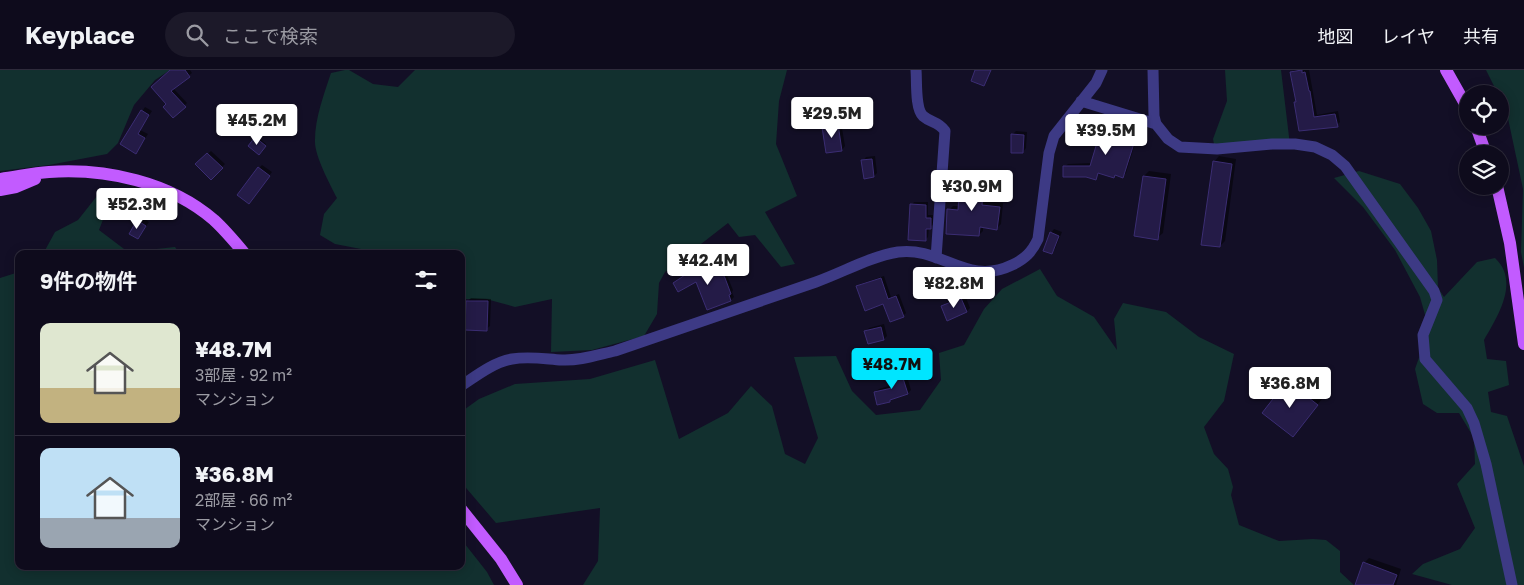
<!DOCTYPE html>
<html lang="ja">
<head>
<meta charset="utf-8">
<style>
	:root { --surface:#0e0b1c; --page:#1c1929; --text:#f1f3f6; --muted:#9b9ba3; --line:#2e2b3b; --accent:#00e5ff }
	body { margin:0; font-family:"Golos Text","Noto Sans JP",sans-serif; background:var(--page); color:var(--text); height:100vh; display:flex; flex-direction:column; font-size:19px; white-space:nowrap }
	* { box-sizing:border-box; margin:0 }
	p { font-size:16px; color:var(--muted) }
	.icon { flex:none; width:28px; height:28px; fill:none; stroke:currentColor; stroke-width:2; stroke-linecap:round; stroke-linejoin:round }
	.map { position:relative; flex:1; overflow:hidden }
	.side { position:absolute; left:15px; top:180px; width:450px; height:320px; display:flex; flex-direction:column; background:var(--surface); border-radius:10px; box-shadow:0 2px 12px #0003,0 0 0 1px var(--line) }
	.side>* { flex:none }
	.buttons { position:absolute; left:1459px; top:15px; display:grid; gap:10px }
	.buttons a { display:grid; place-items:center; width:50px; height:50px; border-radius:50%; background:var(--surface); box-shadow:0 2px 12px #0003,0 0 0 1px var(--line); font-size:25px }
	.price { position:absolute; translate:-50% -42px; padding:0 11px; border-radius:5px; background:#fff; color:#222; font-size:16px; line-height:32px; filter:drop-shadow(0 1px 2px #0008) }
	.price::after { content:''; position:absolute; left:50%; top:30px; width:15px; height:11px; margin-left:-8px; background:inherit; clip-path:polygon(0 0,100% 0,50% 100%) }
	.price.on { background:var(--accent); color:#111 }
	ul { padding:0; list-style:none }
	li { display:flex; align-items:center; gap:15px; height:125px; padding:0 25px }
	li+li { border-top:1px solid var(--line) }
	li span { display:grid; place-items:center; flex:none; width:140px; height:100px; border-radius:10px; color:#555 }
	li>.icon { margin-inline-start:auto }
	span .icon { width:60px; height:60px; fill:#fffc; stroke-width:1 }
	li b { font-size:21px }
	h2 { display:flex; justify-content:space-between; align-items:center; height:60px; padding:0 25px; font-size:21px }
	header { display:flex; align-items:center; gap:30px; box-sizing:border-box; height:70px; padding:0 25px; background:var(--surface); border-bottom:1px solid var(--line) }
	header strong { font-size:24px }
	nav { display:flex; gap:28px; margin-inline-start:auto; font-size:18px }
	.search { width:350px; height:45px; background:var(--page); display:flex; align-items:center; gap:12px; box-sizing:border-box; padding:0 18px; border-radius:28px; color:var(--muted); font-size:19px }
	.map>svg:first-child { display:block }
	.green { fill:#12302f }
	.shadow { fill:#0007 }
	.building { fill:#241b47; stroke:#3b2d73 }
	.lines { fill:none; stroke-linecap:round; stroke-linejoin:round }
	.street { stroke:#3d3a85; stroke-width:11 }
	.primary { stroke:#c25bff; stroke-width:12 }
</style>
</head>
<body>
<header>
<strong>Keyplace</strong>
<div class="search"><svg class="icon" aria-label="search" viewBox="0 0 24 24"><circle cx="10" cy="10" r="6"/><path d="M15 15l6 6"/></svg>ここで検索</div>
<nav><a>地図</a><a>レイヤ</a><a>共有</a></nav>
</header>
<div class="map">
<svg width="1524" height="515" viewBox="0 0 1524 515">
	<rect width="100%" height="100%" fill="#130f26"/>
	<!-- green -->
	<path class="green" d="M0,0H170L155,10L134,35L118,73L107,84L49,95L0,101Z
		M345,0H349L373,14L398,17L415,0H787L779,31L776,74L797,126L765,142L795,194L781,197L755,165L739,167L728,153L665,202L659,213L657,244L644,266L592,280L551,282L552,229L515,237L486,229H461V184H364L361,179L335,174L320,165L324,144L337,128C330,114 314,85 315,70C315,48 324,24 331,3Z
		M1225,0H1281L1290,75L1215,79L1213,69L1227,31Z
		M1486,0H1524V198L1521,182L1523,119L1506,39L1500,24H1498Z
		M1359,101L1400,114L1418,138L1431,161L1437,190L1438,218L1444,227L1477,192L1495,188C1520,211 1498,246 1484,270L1487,289L1506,291L1509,315L1488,322L1491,342L1507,346L1524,396V515H1452L1412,504L1423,494L1460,479L1475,458L1457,414L1475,394L1474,368L1459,343H1437L1423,334L1415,299L1429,259L1420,227L1395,180L1363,137L1334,108Z
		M97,126L106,127L109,134L99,160L128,182L175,177L180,184H43L55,162L78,150Z
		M1040,199L1057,226L1094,247L1117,280L1114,249L1123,233L1166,242L1199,267L1234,284L1224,331L1204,357L1214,384L1228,399L1233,417L1231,425L1239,455L1279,471L1313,469L1326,470L1340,481V502L1354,515H583L598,491L600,438L496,453L461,412V342L479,329L515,314L590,309L655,290L679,369L728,343L751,316L772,336L785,384L805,394L818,368L794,287L836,286L852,321L876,345L920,340L941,310L939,283L964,275L984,239L1002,219Z
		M19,202V496H461V469L487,502L494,515H0V208Z"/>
	<!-- shadow -->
	<path class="shadow" d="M173,0H190L192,3L173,18L187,33L173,47L167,34Z
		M1294,0H1309L1317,45L1338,41L1340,52L1337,55L1300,60L1297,31L1292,2Z
		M145,37L152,41L140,60L148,64L136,82L122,73Z
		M841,52L845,76L842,80L823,57L826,54Z
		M1106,53L1138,64L1126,103L1123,106L1116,104L1114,107L1100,102L1095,108L1064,97L1068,94L1092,93L1103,57Z
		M1016,61L1027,62L1026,78L1023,82L1012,65Z
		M257,67L266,74L259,83L250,76Z
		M211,81L225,94L211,108L197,94Z
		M875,86L877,103L874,106L863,91L866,87Z
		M1219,86L1236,89L1225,171L1220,176L1214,92Z
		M262,95L272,102L249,133L259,98Z
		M1149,101L1171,104L1163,163L1157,168L1144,106Z
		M965,108L988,110L986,131L1003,133L1001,154L997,158L983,157V161L979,165L949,140L953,136H959L961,112Z
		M914,132H928V145H933V155L929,157L928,167L925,170L912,135Z
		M142,147L149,152L138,168L130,163Z
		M1054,159L1062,162L1055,179L1052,183L1051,163Z
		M721,191L733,220L732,222L734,227L731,230L697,210H677L698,197L701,201Z
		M884,206L891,227L899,224L906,243L903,246L857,217L860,214Z
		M933,207L937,219L925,224L923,210Z
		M965,225L970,238L967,241L943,237L946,233Z
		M471,228L491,229L490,256L486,259L468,231Z
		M884,254L887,266L884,269L869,273L866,261L869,258Z
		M905,300L911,320L908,323L893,327L890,331L875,322L879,319L892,315L890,306L893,303Z
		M1294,307L1322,329L1293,365L1264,343Z
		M1369,488L1401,499L1396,515H1358L1364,493Z"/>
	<!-- building -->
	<path class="building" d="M170,0H185L190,7L171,21L186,37L173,48L163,37L166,34L151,17Z
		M975,0H991L984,16L971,11Z
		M1302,0V3L1305,2L1309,21H1310L1314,47L1335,44L1338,57L1299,61L1294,32H1296L1290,2Z
		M141,40L149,45L138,64L145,68L136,84L120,74Z
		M838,54L842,81L826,83L822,57Z
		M1102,56L1136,67L1123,108L1115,105L1114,108L1098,103L1096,110L1086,107H1063V96H1090Z
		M1011,64L1024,65L1023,83H1011Z
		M255,67L266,76L259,85L248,76Z
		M207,83L223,98L211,110L195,94Z
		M872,89L874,107L864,109L861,90Z
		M1213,91L1232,94L1220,177L1201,175Z
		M258,97L270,106L249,134L237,125Z
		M1143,106L1166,109L1158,170L1134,166Z
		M960,112L984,114L982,135L1000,137L997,160L980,157L979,166L946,164L947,139L958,140Z
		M910,134L926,135V148H931V159H926V171L908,170Z
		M137,150L146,156L138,169L129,164Z
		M1050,162L1059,166L1052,184L1043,181Z
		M717,193L725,208L731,224L729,225L731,231L707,240L696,212L678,222L673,213L694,199L697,204Z
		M881,208L888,229L896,226L904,247L890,252L883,234L865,241L856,216Z
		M932,208L936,222L924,225L920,211Z
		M961,228L967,242L947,251L941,236Z
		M466,231H488L487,261L465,260Z
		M881,257L884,270L868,274L864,261Z
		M901,302L908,324L890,330V332L877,335L874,322L892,318L888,306Z
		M1287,311L1318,335L1293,367L1262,343Z
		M1363,492L1397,505L1393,515H1355Z"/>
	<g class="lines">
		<!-- street -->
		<path class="street" d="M916,0C917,11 915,39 923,46C931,53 938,51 945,61L936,188
			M1153,0L1154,46L1156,54L1168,69L1180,77L1217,79L1272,74H1295L1315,77L1332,85L1345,96L1434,221L1437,230L1423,265L1425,289L1467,338L1474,353L1486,394L1512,515
			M1081,31L1156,54
			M461,316C476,306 494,292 512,289C529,286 545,289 562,290C579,291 597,285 615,281C682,258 749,235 816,212C844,202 869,187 898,182C941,176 967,217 1012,195C1025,189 1032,182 1038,169L1049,83L1054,66L1096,13L1102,0"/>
		<!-- primary -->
		<path class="primary" d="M1446,0L1468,39
			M1476,56L1486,84
			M0,109C16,107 33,103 49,102C106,98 170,112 214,150C225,160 235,172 245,184
			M1497,116L1510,173L1524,274
			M0,120L16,117L35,109
			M461,439L501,489L517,515"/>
	</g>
</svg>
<div class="buttons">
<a><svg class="icon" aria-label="locate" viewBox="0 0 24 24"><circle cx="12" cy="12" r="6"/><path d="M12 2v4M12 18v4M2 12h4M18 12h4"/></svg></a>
<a><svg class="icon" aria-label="layers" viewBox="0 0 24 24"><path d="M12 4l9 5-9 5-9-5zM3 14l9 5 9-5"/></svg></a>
</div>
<b class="price" style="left:832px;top:69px">¥29.5M</b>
<b class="price" style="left:257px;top:76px">¥45.2M</b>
<b class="price" style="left:1106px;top:86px">¥39.5M</b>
<b class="price" style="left:972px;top:142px">¥30.9M</b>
<b class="price" style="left:137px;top:160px">¥52.3M</b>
<b class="price" style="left:708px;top:216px">¥42.4M</b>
<b class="price" style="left:954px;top:239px">¥82.8M</b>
<b class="price on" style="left:892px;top:320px">¥48.7M</b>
<b class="price" style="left:1290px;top:339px">¥36.8M</b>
<section class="side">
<h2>9件の物件<svg class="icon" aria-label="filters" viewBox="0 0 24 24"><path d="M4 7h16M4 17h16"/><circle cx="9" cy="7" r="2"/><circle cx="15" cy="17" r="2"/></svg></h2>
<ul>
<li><span style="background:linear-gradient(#dfe7d0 65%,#c2b280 0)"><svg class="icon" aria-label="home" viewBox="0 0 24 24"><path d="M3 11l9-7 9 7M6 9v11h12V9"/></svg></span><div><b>¥48.7M</b><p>3部屋 · 92 m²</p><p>マンション</p></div></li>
<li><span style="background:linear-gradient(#bfe0f5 70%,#9aa5b1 0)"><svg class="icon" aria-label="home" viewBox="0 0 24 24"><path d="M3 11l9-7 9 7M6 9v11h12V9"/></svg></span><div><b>¥36.8M</b><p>2部屋 · 66 m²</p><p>マンション</p></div></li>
</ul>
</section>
</div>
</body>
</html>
